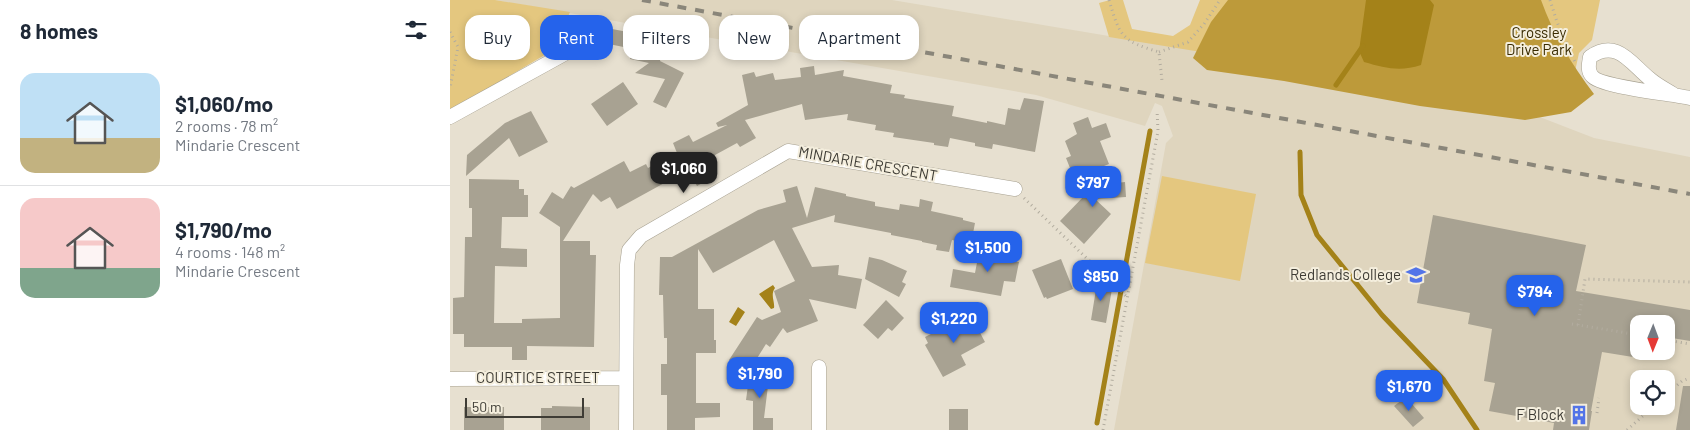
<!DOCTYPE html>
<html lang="en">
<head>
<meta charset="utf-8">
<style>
	:root { --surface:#fff; --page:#f2f2f3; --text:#1f2937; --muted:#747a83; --line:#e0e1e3; --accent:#2563eb }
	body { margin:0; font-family:Barlow,sans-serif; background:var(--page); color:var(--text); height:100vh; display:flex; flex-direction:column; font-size:19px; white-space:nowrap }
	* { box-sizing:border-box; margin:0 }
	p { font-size:16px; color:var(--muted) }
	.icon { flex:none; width:28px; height:28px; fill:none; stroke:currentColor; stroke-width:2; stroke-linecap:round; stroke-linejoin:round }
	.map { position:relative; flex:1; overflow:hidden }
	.sheet { display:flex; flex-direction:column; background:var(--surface); width:450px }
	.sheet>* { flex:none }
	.hud { position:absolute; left:15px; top:15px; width:475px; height:45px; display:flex; gap:10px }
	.needle { width:32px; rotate:181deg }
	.tools { position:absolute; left:1180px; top:315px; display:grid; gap:10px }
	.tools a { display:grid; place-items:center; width:45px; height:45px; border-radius:10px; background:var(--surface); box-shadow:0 2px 8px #0003; font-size:25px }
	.scale { position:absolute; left:15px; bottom:12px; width:119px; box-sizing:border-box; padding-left:5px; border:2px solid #3e3c35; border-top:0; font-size:14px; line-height:18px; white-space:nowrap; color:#3e3c35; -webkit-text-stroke:4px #f4eedd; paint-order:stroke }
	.price { position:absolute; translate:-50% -42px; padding:0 11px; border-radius:10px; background:var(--accent); color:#fff; font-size:16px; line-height:32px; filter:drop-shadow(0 1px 2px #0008) }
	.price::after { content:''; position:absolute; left:50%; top:30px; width:15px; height:11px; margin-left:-8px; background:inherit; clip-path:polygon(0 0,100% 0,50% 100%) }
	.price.selected { background:#222; color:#fff }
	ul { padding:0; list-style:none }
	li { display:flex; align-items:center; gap:15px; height:125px; padding:0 20px }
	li+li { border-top:1px solid var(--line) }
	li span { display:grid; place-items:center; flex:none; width:140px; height:100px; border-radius:15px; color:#555 }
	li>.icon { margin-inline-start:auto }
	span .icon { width:60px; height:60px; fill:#fffc; stroke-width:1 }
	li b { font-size:21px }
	h2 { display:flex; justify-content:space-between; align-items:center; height:60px; padding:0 20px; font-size:21px }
	.chip { padding:0 18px; border-radius:15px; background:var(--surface); box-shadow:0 2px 8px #0003; font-size:18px; line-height:45px }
	.chip.selected { background:var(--accent); color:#fff }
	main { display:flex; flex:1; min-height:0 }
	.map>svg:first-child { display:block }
	.built { fill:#dfd5be; fill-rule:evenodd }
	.green { fill:#e4c77f }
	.forest { fill:#bd9a3a }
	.water { fill:#a48219 }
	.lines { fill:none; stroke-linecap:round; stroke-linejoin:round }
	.stream { stroke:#a48219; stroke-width:5 }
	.building { fill:#a8a292 }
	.street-casing { stroke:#a7a191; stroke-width:15 }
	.path { stroke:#b2ac9f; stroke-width:3; stroke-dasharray:1 4; stroke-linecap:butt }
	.street { stroke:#fff; stroke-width:14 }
	.rail { stroke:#8a867a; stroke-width:4; stroke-dasharray:9 9; stroke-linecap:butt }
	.labels { text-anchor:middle; stroke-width:4; stroke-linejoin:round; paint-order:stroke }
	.park-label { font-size:15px; fill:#392b01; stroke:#f4eedd }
	.street-label { font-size:15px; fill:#3e3c35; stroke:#f4eedd }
	.poi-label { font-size:15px; fill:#3e3c35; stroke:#f4eedd; text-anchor:end }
</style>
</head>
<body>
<main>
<section class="sheet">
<h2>8 homes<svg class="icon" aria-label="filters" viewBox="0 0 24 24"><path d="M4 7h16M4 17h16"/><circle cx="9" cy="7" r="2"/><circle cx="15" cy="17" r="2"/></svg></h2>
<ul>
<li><span style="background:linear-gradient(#bfe0f5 65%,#c2b280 0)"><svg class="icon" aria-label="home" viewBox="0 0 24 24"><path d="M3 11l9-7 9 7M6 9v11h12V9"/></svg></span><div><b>$1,060/mo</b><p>2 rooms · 78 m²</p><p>Mindarie Crescent</p></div></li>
<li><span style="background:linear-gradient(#f6c9c9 70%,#7fa58c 0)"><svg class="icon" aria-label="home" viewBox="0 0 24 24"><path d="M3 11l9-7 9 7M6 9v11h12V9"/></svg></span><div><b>$1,790/mo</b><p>4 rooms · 148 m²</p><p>Mindarie Crescent</p></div></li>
</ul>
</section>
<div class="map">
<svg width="1240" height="430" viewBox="0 0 1240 430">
	<rect width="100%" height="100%" fill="#e7e0d0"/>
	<!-- built -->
	<path class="built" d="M45,0H442L869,71L1082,114L1144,138L1240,157V430H664L716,143L723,136L712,106L705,103L695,126L586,95ZM1189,324H1216V351H1189ZM1189,379H1216V406H1189Z"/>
	<!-- green -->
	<path class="green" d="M0,0H45L120,12L103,50L0,111Z
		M660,0H673L682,29L723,36L740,25L750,0H1150L1142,40L1129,53L1121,90L869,71L659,37L649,3Z
		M712,176L806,194L790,281L695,263Z"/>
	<!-- forest -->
	<path class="forest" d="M778,0H1091C1103,34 1122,65 1144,94L1121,112L1075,120L970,106L834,81L757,70L743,58L761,22Z"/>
	<!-- water -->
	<path class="water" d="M916,0H980L984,5L971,65C950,72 935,68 914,62L909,51Z
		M323,285L325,288C320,295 325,301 324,308L321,309L309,294Z
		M288,307L295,312L286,326L279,322Z"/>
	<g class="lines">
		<!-- stream -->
		<path class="stream" d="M886,85L913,46
			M850,152L851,195L867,235L932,315L993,379L1027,430
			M647,423L700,131"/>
	</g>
	<!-- building -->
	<path class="building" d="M162,29L215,39L210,61L234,73L216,108L203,102L215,79L185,73L199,63L180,59L183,49L159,44Z
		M364,66L365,75L394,70L393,76L442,85L440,93L455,95L454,98L504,106L502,116L537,123V121L555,125L558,108L570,110L574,98L594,101L585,152L543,144L542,149L525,146V143L500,138L498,147L484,145V143L443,137L444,133L425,130L426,125L397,120L398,114L355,120L352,104L295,120L306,138L290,147L287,143L254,161L263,177L247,186L238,170L167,209L160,197L151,202L143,194L113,241H140V255H146L144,347L77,346V360H62V347H14V334H3V298L14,297L15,237H22V208H19V179L69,180V189H74V195H78V217H52L51,248L77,249V267L45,266L44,323H72V319L110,318V227L89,213L102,192L113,199L121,186L124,188L174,161L180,172L196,164L198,168L227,153L223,143L239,135L243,142L277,125L268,127L266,123L298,105L292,75L304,72L306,77L323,73L325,80L351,77L350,68Z
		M173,82L188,104L157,126L141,104Z
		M81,111L98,142L69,157L59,138L16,176L17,155L55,123Z
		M638,117L642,128L656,123L661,137L650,141L659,164L624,178L616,158L621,156L615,141L627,134L623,123Z
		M661,168L666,183L675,182L676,197L645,199L661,214L634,244L610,221Z
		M347,186L357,218L365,187L396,194V196L425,202V206L449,210L450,204L469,207L470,199L483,202L481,211L513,218V220L525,223L521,244L502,240L499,252L486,250L487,245L472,242V241L441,235V233L384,222L385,215L342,228L362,267L389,265L388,275L412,279L406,309L359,299L368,321L337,333L333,328L320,347L316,344L304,363L279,360L307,317L312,320L331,312L324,291L345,281L324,240L263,273L248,249V309H264V340H266V353H246V403H270V417L245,418V430H217V395H211V364H217V338H214L213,295H209L210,257H222L308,210L336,202L333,190Z
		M983,215L1136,245L1126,291L1240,310V341L1216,337V324H1189V358L1152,352L1141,411H1142L1139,430H1103L1104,423L1039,411L1045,383L1034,381L1042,329L1018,324L1020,313L967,303Z
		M530,247L565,254L563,261L569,262L565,282L554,281L551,296L500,287L503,269L525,273Z
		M419,257L432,260L457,271L452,282L456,284L449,297L415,279Z
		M611,259L623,289L597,299L596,297L594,298L582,270Z
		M648,277L662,289L656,323L641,320Z
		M436,300L454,318L442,331L438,328L428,339L413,325Z
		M520,314L535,342L511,355L516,365L493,377L475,345L478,343L475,337Z
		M300,371L322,374L321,386H318L314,418H323V430H303V401L296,400Z
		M1233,386H1240V430H1226Z
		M956,397L974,418L963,427L944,406Z
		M102,406L140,407V430H91V408H102Z
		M14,407H54V430H14Z
		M499,409H518V430H499Z"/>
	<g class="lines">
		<defs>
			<path id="street" d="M1223,94C1215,89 1207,85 1200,79C1181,64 1167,38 1140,57C1139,63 1137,71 1142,76C1150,87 1223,94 1240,98
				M0,117L116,53L130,25
				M0,379L176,378
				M176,430L177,265L179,250L191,236L338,151L565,189
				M369,430V367"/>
		</defs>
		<!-- street casing -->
		<use href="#street" class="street-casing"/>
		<!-- path -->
		<path class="path" d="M659,0C670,37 672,41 709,52L712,81
			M1100,0L1107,22L1125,62
			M0,32L8,47L0,88
			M709,52L738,42L754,24L770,0
			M574,198L678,298
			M1122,324L1189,335
			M1128,325L1135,279L1240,282
			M1216,340L1240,344
			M1216,395L1232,381L1240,378
			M1147,413L1149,398
			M653,430L708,131L707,110
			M1177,430L1204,406"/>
		<!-- street -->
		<use href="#street" class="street"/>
		<!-- rail -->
		<path class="rail" d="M192,0L1240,194"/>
	</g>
	<!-- icons -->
	<defs>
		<symbol id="school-bare" viewBox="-9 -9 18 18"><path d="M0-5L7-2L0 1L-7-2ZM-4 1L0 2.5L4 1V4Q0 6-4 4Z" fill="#5374e8" stroke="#f4eedd" stroke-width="2.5" paint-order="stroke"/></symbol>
		<symbol id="building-bare" viewBox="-9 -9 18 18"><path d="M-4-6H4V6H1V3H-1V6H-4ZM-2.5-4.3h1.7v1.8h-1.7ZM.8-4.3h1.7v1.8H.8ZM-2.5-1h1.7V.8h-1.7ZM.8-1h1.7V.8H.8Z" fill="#5374e8" stroke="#f4eedd" stroke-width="2.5" paint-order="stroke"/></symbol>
	</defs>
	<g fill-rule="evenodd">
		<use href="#school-bare" x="952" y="261" width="28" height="28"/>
		<use href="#building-bare" x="1115" y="401" width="28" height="28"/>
	</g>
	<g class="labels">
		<!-- park labels -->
		<g class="park-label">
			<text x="1089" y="38">Crossley<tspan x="1089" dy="17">Drive Park</tspan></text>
		</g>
		<!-- street labels -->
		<g class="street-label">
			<text transform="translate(418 164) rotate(10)" y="5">MINDARIE CRESCENT</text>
			<text x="88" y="383">COURTICE STREET</text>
		</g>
		<!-- poi labels -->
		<g class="poi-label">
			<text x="951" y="280">Redlands College</text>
			<text x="1114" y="420">F Block</text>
		</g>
	</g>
</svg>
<div class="tools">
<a><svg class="needle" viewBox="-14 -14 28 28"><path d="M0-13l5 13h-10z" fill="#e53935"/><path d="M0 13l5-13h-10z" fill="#747a83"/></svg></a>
<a><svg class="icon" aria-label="locate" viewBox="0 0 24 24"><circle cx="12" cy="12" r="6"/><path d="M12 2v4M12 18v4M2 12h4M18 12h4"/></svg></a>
</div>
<div class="scale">50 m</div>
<b class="price selected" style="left:234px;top:194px">$1,060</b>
<b class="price" style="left:643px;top:208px">$797</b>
<b class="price" style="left:538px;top:273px">$1,500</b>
<b class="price" style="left:651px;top:302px">$850</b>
<b class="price" style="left:1085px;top:317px">$794</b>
<b class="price" style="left:504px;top:344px">$1,220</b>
<b class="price" style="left:310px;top:399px">$1,790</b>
<b class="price" style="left:959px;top:412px">$1,670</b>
<div class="hud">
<a class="chip">Buy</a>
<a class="chip selected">Rent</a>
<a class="chip">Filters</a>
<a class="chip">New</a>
<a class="chip">Apartment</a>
</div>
</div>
</main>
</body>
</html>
